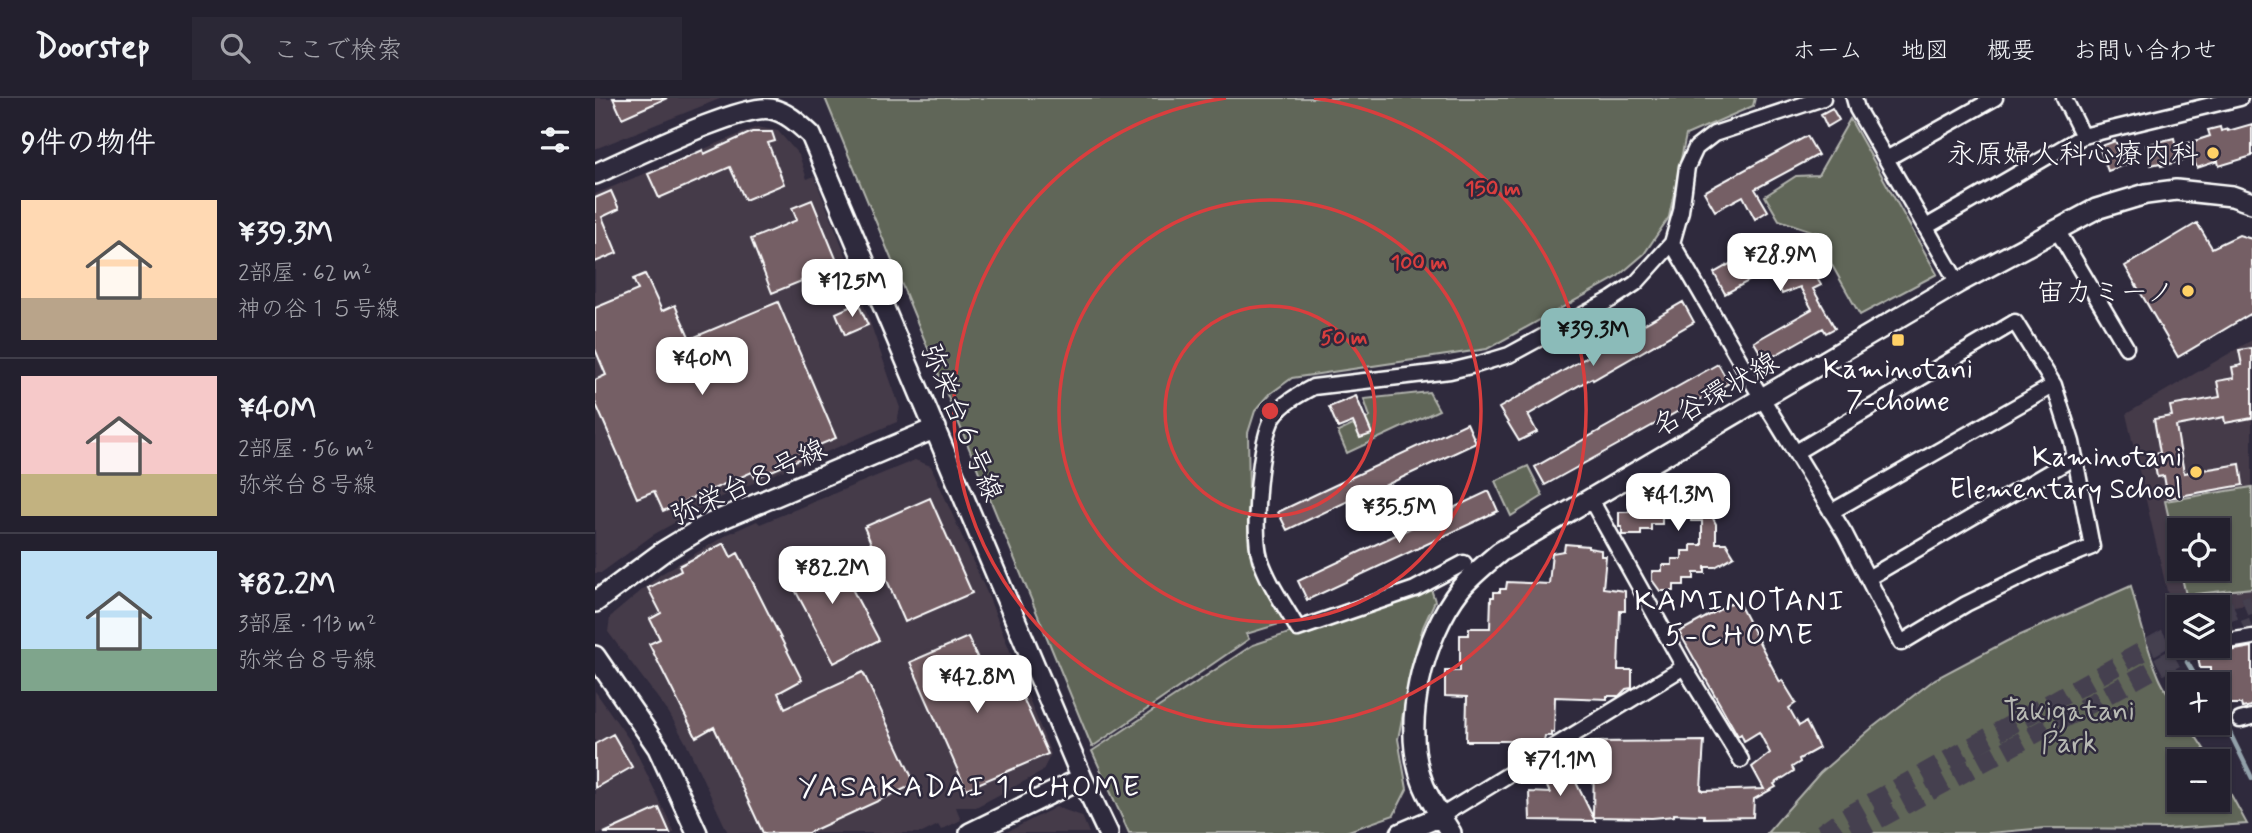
<!DOCTYPE html>
<html lang="ja">
<head>
<meta charset="utf-8">
<style>
	:root { --surface:#23202e; --page:#2b2836; --text:#f1f3f6; --muted:#a3a3aa; --line:#403e4a; --accent:#8bbbb9 }
	body { margin:0; font-family:Mynerve,"Klee One",sans-serif; background:var(--page); color:var(--text); height:100vh; display:flex; flex-direction:column; font-size:26px; white-space:nowrap }
	* { box-sizing:border-box; margin:0 }
	p { font-size:23px; color:var(--muted) }
	.icon { flex:none; width:38px; height:38px; fill:none; stroke:currentColor; stroke-width:2; stroke-linecap:round; stroke-linejoin:round }
	.map { position:relative; flex:1; overflow:hidden }
	.side { display:flex; flex-direction:column; background:var(--surface); width:595px }
	.side>* { flex:none }
	.controls { position:absolute; left:1572px; top:420px; display:grid; gap:14px }
	.controls a { display:grid; place-items:center; width:63px; height:63px; border-radius:0px; background:var(--surface); box-shadow:0 2px 5px #0004,0 0 0 2px var(--line); font-size:35px }
	.price { position:absolute; translate:-50% -60px; padding:0 16px; border-radius:14px; background:#fff; color:#222; font-size:23px; line-height:46px; filter:drop-shadow(0 2px 4px #0008) }
	.price::after { content:''; position:absolute; left:50%; top:42px; width:21px; height:16px; margin-left:-10px; background:inherit; clip-path:polygon(0 0,100% 0,50% 100%) }
	.price.on { background:var(--accent); color:#111 }
	ul { padding:0; list-style:none }
	li { display:flex; align-items:center; gap:21px; height:175px; padding:0 21px }
	li+li { border-top:2px solid var(--line) }
	li span { display:grid; place-items:center; flex:none; width:196px; height:140px; border-radius:0px; color:#555 }
	li>.icon { margin-inline-start:auto }
	span .icon { width:84px; height:84px; fill:#fffc; stroke-width:1 }
	li b { font-size:30px }
	h2 { display:flex; justify-content:space-between; align-items:center; height:84px; padding:0 21px; font-size:30px }
	header { display:flex; align-items:center; gap:42px; box-sizing:border-box; height:98px; padding:0 35px; background:var(--surface); border-bottom:2px solid var(--line) }
	header strong { font-size:33px }
	nav { display:flex; gap:38px; margin-inline-start:auto; font-size:24px }
	.search { width:490px; height:63px; background:var(--page); display:flex; align-items:center; gap:18px; box-sizing:border-box; padding:0 24px; border-radius:0px; color:var(--muted); font-size:26px }
	main { display:flex; flex:1; min-height:0 }
	.map>svg:first-child { display:block }
	.built { fill:#443a49; fill-rule:evenodd }
	.green { fill:#616658; stroke:#b0b2ac; stroke-width:2 }
	.lines { fill:none; stroke-linecap:round; stroke-linejoin:round }
	.stream { stroke:#92a1aa; stroke-width:4.5 }
	.building { fill:#755e65; stroke:#fff; stroke-width:2 }
	.secondary-tunnel { stroke:#443f50; stroke-width:19; stroke-dasharray:19 10; stroke-linecap:butt }
	.street-casing { stroke:#fff; stroke-width:19 }
	.secondary-casing { stroke:#fff; stroke-width:24 }
	.street { stroke:#2f2a3d; stroke-width:14 }
	.secondary { stroke:#2f2a3d; stroke-width:19 }
	.ring { fill:none; stroke:#da3e3e; stroke-width:3.5 }
	.poi-dot { fill:#ffd166; stroke:#2f2a3d; stroke-width:2.5 }
	.labels { text-anchor:middle; stroke-width:5; stroke-linejoin:round; paint-order:stroke }
	.poi-label { font-size:28px; fill:#fff; stroke:#2f2a3d; text-anchor:end }
	.street-label { font-size:28px; fill:#fff; stroke:#2f2a3d }
	.park-label { font-size:28px; fill:#b8bab4; stroke:#2f2a3d }
	.neighbourhood-label { font-size:30px; letter-spacing:2px; fill:#fff; stroke:#2f2a3d }
	.centre { fill:#da3e3e; stroke:#2f2a3d; stroke-width:3.5 }
	.ring-label { font-size:21px; text-anchor:middle; font-weight:bold; fill:#da3e3e; stroke:#2f2a3d; stroke-width:5; stroke-linejoin:round; paint-order:stroke }
</style>
</head>
<body>
<header>
<strong>Doorstep</strong>
<div class="search"><svg class="icon" aria-label="search" viewBox="0 0 24 24"><circle cx="10" cy="10" r="6"/><path d="M15 15l6 6"/></svg>ここで検索</div>
<nav><a>ホーム</a><a>地図</a><a>概要</a><a>お問い合わせ</a></nav>
</header>
<main>
<section class="side">
<h2>9件の物件<svg class="icon" aria-label="filters" viewBox="0 0 24 24"><path d="M4 7h16M4 17h16"/><circle cx="9" cy="7" r="2"/><circle cx="15" cy="17" r="2"/></svg></h2>
<ul>
<li><span style="background:linear-gradient(#ffd9b3 70%,#b9a48a 0)"><svg class="icon" aria-label="home" viewBox="0 0 24 24"><path d="M3 11l9-7 9 7M6 9v11h12V9"/></svg></span><div><b>¥39.3M</b><p>2部屋 · 62 m²</p><p>神の谷１５号線</p></div></li>
<li><span style="background:linear-gradient(#f6c9c9 70%,#c2b280 0)"><svg class="icon" aria-label="home" viewBox="0 0 24 24"><path d="M3 11l9-7 9 7M6 9v11h12V9"/></svg></span><div><b>¥40M</b><p>2部屋 · 56 m²</p><p>弥栄台８号線</p></div></li>
<li><span style="background:linear-gradient(#bfe0f5 70%,#7fa58c 0)"><svg class="icon" aria-label="home" viewBox="0 0 24 24"><path d="M3 11l9-7 9 7M6 9v11h12V9"/></svg></span><div><b>¥82.2M</b><p>3部屋 · 113 m²</p><p>弥栄台８号線</p></div></li>
</ul>
</section>
<div class="map">
<svg width="1657" height="735" viewBox="0 0 1657 735">
	<rect width="100%" height="100%" fill="#2f2a3d"/>
	<filter id="ink" filterUnits="userSpaceOnUse"><feTurbulence type="fractalNoise" baseFrequency=".0143" numOctaves="2"/><feDisplacementMap in="SourceGraphic" scale="14" xChannelSelector="R" yChannelSelector="G"/><feConvolveMatrix kernelMatrix="1 2 1 2 8 2 1 2 1" color-interpolation-filters="sRGB"/></filter>
	<g filter="url(#ink)">
		<!-- built -->
		<path class="built" d="M0,0H127L0,51Z
			M162,29L183,33L204,57L212,81L219,78L255,167L305,310L302,324L121,401L58,437L6,475H0V96Z
			M1657,242V505L1622,511V509H1584V518L1578,519L1531,316ZM1584,432H1622V471H1584Z
			M320,362L336,368L392,495L456,656L447,674L381,709H361L366,722L346,732L343,727L327,735H133L92,647L74,615L13,534L15,519L66,476L133,436L162,423L165,426Z
			M0,593L38,647L80,735H0Z
			M461,709L487,718L494,735H410Z"/>
		<!-- green -->
		<path class="green" d="M230,0H1160L1158,8L1091,37L1074,119L1049,156L1021,180L892,251L697,280L675,296L660,313L653,335L655,455L691,524L651,536L654,541L497,649Z
			M1255,21L1342,176L1265,217L1229,153L1223,135L1184,122L1170,98L1201,78L1223,77Z
			M834,294L844,312L752,355L743,334L775,319L769,301Z
			M933,368L948,398L916,418L900,383Z
			M1657,389V490L1591,497L1585,471H1622V432H1584V466L1570,403Z
			M835,488L840,503L828,529L818,564L803,641L812,691L799,717L748,735H534L497,653L658,547Z
			M1536,488C1544,519 1552,550 1564,579C1571,596 1584,607 1584,625H1592L1617,663H1584V702H1622V671L1652,726L1573,731L1450,730L1395,735H1172L1225,675L1278,629L1340,581L1412,543Z"/>
		<g class="lines">
			<!-- stream -->
			<path class="stream" d="M1592,564L1605,586
				M1622,615L1635,635L1657,680"/>
		</g>
		<!-- building -->
		<path class="building" d="M18,0H72L27,20Z
			M1237,10L1244,22L1232,29L1226,16Z
			M1657,26V58L1624,68L1623,63L1602,70L1598,60L1566,68L1565,65L1556,67L1551,47L1579,40L1581,49L1615,38L1613,32L1625,29L1626,33L1633,31V33Z
			M157,34H177L180,43L173,45L189,86L150,102L135,69L64,100L53,76L108,52L109,56Z
			M1212,38L1223,57L1160,91L1173,113L1160,121L1148,98L1120,113L1109,94Z
			M1520,43L1529,58L1527,60L1530,67L1513,73L1504,49Z
			M16,93L24,111L7,119L22,155L0,164V100Z
			M217,102L244,168L177,195L156,141L202,122L197,110Z
			M1602,125L1617,150L1644,137L1657,141V215L1583,259L1530,168Z
			M1186,137L1205,170L1213,165L1226,187L1218,191L1240,230L1231,235L1228,230L1170,263L1159,244L1217,211L1205,189L1187,196L1177,170L1130,196L1119,175Z
			M50,176L67,213L80,207L95,241L183,204L241,340L217,350L219,355L160,380L157,374L68,413L59,393L42,400L0,304V282L11,277L0,251V210L43,192L38,181Z
			M1088,204L1099,224L998,282L997,280L933,317L942,334L924,343L904,310Z
			M263,205L273,227L250,237L241,215Z
			M1657,250V320L1630,325L1629,319L1581,328L1589,375L1645,366L1648,387L1573,400L1569,378L1562,379L1558,356L1565,355L1559,321L1577,318L1575,308L1625,299L1622,283L1639,280L1637,269L1647,267L1644,252Z
			M1123,266L1134,285L950,387L940,369Z
			M761,298L777,336L765,340L758,324L743,330L734,309Z
			M872,325L881,345L789,388L798,409L782,417L772,394L692,432L683,414Z
			M1074,385H1097V394H1102V400H1107L1121,426V445H1131L1139,458L1120,469H1110V475H1099V481H1089V487H1079V493H1065L1057,482V473H1067V467H1077V461H1087V453H1096V447H1107V423H1096V420H1067V426H1056V432H1046V437H1027V429H1024V414H1034V408H1044V403H1053V397H1064V391H1074Z
			M894,393L903,413L712,502L703,483Z
			M335,400L377,495L310,524L269,429Z
			M129,445L136,459L143,455L207,582L183,595L190,610L268,574L320,686L213,735H168L119,629L101,639L54,546L65,541L55,521L66,515L53,490L86,473L84,468Z
			M970,446L993,448V450L1006,452V458H1011L1008,490L1030,493V513H1025L1023,572H1037V590L1031,591L1024,598H1012V601L960,599L959,635L956,634V638H950L949,643H871L872,599L850,598V573H865V537H874V530H895L896,499H899V494H905V491H911L912,484L954,486L957,455L969,453Z
			M236,451L284,542L239,565L191,475Z
			M1142,502L1185,584L1187,582L1201,605L1194,610L1204,628L1211,624L1224,650L1204,661L1205,664L1197,669L1199,673L1179,686L1181,689L1159,701L1158,719L1109,720V717L1079,716V718L1057,720L998,719L999,662H996V644L1109,643L1106,691L1108,693L1169,691L1157,669L1175,655L1164,634L1149,643L1146,636L1143,638L1084,534Z
			M373,539L398,594L421,584L453,656L371,691L315,564Z
			M1614,549L1618,554L1623,555L1657,549V608L1647,610L1646,606H1622V575L1615,576V570H1605L1602,552Z
			M18,636L37,669L0,690V646Z
			M971,664L1000,723L935,722L934,694L955,695L946,676Z
			M64,710L75,735H9Z"/>
		<g class="lines">
			<!-- secondary-tunnel -->
			<path class="secondary-tunnel" d="M1622,518L1657,506
				M1622,542L1657,529
				M1227,735L1245,722L1584,533
				M1258,735L1587,556L1608,548"/>
			<defs>
				<path id="street" d="M1259,0L1262,11L1363,185
					M1469,0L1488,38
					M1291,61L1400,0
					M1331,129L1488,38L1645,0
					M1462,132L1531,249
					M1077,145L1159,287L1250,436L1306,545L1371,506L1447,469L1497,449L1477,344L1459,287L1420,224L1201,354
					M1236,414L1459,287
					M869,465L820,491L703,531C690,508 673,485 665,460C657,433 664,342 679,318C688,305 705,296 718,289L855,273L884,266L914,257L1017,201L1041,185L1077,145L1086,113L1092,69L1101,50L1119,36L1228,0
					M1273,480L1480,359
					M1622,545L1657,539
					M1089,569L1146,662
					M1645,622L1657,619
					M846,718L1089,569L995,400"/>
				<path id="secondary" d="M0,76C33,62 147,5 176,11C192,14 205,27 216,37L487,680L513,735
					M0,504L69,453L112,427L341,330
					M0,558L63,650L102,735
					M375,735L487,680
					M806,735L846,718
					M856,735C847,720 836,705 829,688C805,628 827,540 866,490C877,477 892,465 905,454L1363,185L1501,111L1551,96L1581,92L1637,98L1657,105"/>
			</defs>
			<!-- street casing -->
			<use href="#street" class="street-casing"/>
			<!-- secondary casing -->
			<use href="#secondary" class="secondary-casing"/>
			<!-- street -->
			<use href="#street" class="street"/>
			<!-- secondary -->
			<use href="#secondary" class="secondary"/>
		</g>
	</g>
	<!-- distance rings -->
	<g class="ring">
		<circle cx="675" cy="313" r="105"/>
		<circle cx="675" cy="313" r="211"/>
		<path d="M719 0A316 316 0 1 1 631 0"/>
	</g>
	<!-- markers -->
	<g class="poi-dot">
		<circle cx="1618" cy="55" r="7"/>
		<circle cx="1593" cy="193" r="7"/>
		<rect x="1296" y="235" width="14" height="14" rx="3.5"/>
		<circle cx="1601" cy="374" r="7"/>
	</g>
	<g class="labels">
		<!-- poi labels -->
		<g class="poi-label">
			<text x="1604" y="65">永原婦人科心療内科</text>
			<text x="1579" y="203">宙カミーノ</text>
			<text x="1303" y="280" text-anchor="middle">Kaminotani<tspan x="1303" dy="32">7-chome</tspan></text>
			<text x="1587" y="368">Kaminotani<tspan x="1587" dy="32">Elementary School</tspan></text>
		</g>
		<!-- street labels -->
		<g class="street-label">
			<text transform="translate(1120 295) rotate(-30)" y="10">名谷環状線</text>
			<text transform="translate(368 324) rotate(67)" y="10">弥栄台６号線</text>
			<text transform="translate(153 383) rotate(-25)" y="10">弥栄台８号線</text>
		</g>
		<!-- park labels -->
		<g class="park-label">
			<text x="1474" y="622">Takigatani<tspan x="1474" dy="32">Park</tspan></text>
		</g>
		<!-- neighbourhood labels -->
		<g class="neighbourhood-label">
			<text x="1145" y="512">KAMINOTANI<tspan x="1145" dy="34">5-CHOME</tspan></text>
			<text x="375" y="698">YASAKADAI 1-CHOME</text>
		</g>
	</g>
	<circle cx="675" cy="313" r="10" class="centre"/>
	<g class="ring-label">
		<text x="898" y="97">150 m</text>
		<text x="824" y="171">100 m</text>
		<text x="749" y="246">50 m</text>
	</g>
</svg>
<div class="controls">
<a><svg class="icon" aria-label="locate" viewBox="0 0 24 24"><circle cx="12" cy="12" r="6"/><path d="M12 2v4M12 18v4M2 12h4M18 12h4"/></svg></a>
<a><svg class="icon" aria-label="layers" viewBox="0 0 24 24"><path d="M12 4l9 5-9 5-9-5zM3 14l9 5 9-5"/></svg></a>
<a>+</a>
<a>−</a>
</div>
<b class="price" style="left:1185px;top:195px">¥28.9M</b>
<b class="price" style="left:257px;top:221px">¥125M</b>
<b class="price on" style="left:998px;top:270px">¥39.3M</b>
<b class="price" style="left:107px;top:299px">¥40M</b>
<b class="price" style="left:1083px;top:435px">¥41.3M</b>
<b class="price" style="left:804px;top:447px">¥35.5M</b>
<b class="price" style="left:237px;top:508px">¥82.2M</b>
<b class="price" style="left:382px;top:617px">¥42.8M</b>
<b class="price" style="left:965px;top:700px">¥71.1M</b>
</div>
</main>
</body>
</html>
